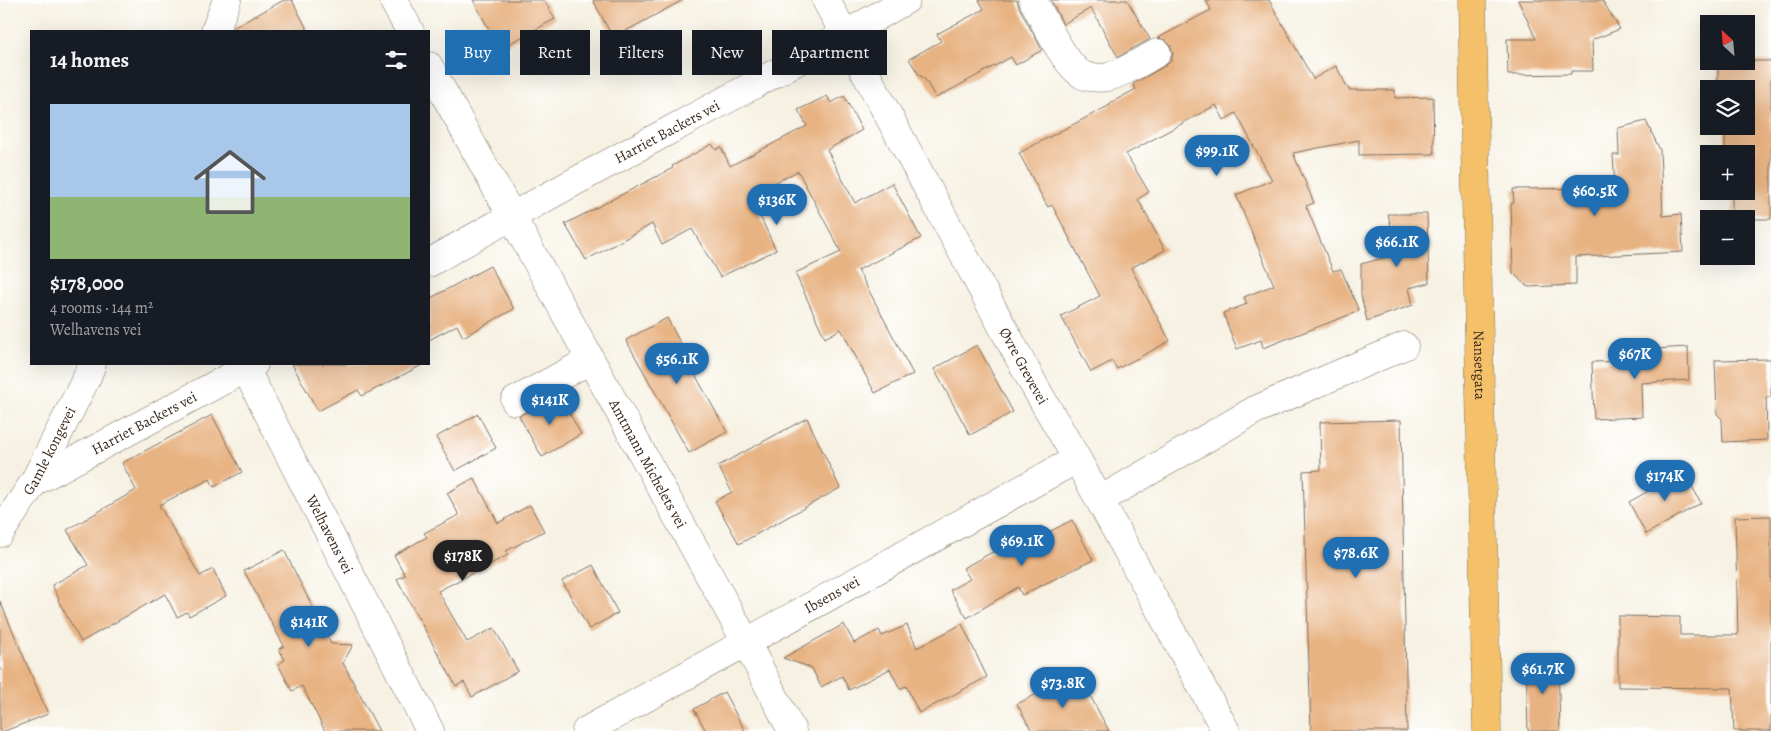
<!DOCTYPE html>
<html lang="en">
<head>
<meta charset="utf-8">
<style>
	:root { --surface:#171b24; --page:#242831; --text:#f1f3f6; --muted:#9ea1a6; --line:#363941; --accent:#1f6fb2 }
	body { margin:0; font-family:Alegreya,serif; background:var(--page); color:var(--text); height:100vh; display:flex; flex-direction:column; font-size:19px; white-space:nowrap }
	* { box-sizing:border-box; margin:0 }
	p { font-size:16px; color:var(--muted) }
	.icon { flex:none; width:28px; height:28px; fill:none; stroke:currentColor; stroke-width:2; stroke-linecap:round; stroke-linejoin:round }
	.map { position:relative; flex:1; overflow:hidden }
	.side { position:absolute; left:30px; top:30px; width:400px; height:335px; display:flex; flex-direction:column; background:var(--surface); border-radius:0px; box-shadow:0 5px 20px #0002 }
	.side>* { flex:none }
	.guide { position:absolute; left:445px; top:30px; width:475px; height:45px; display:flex; gap:10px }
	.needle { width:32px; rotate:334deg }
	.tools { position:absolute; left:1700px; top:15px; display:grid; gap:10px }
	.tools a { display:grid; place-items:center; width:55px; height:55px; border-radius:0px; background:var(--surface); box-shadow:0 5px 20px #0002; font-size:25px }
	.price { position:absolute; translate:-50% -42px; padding:0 11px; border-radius:18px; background:var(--accent); color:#fff; font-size:16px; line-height:32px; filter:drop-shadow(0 1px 2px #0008) }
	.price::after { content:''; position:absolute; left:50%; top:30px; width:15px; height:11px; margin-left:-8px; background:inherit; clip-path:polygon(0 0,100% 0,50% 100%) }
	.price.active { background:#222; color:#fff }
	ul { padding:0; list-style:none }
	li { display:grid; align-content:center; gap:10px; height:265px; padding:0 20px }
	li+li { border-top:1px solid var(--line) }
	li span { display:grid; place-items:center; height:155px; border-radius:0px; color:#555 }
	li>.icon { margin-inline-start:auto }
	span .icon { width:90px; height:90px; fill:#fffc; stroke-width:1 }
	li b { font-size:21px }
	h2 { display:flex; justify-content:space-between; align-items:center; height:60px; padding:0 20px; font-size:21px }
	.tag { padding:0 18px; border-radius:0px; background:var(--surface); box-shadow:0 5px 20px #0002; font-size:18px; line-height:45px }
	.tag.active { background:var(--accent); color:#fff }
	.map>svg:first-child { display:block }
	.building { fill:#e8b383 }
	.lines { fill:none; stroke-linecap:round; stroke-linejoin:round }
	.minor-casing { stroke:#7c7063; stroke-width:29 }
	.major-casing { stroke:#7c7063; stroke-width:29 }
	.minor { stroke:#fff; stroke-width:28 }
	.major { stroke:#f4c16a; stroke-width:28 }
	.labels { text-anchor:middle; stroke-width:4.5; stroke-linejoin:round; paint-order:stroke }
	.street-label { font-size:15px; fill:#3b2a1e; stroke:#fff }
</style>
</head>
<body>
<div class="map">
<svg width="1771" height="731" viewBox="0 0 1771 731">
	<rect width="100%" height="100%" fill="#fff"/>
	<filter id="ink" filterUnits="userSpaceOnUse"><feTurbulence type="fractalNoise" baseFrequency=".02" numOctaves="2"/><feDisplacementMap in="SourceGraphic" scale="10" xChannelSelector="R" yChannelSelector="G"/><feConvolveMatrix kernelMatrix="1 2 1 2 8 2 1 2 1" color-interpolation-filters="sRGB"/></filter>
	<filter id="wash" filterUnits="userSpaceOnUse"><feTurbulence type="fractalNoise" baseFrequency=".0096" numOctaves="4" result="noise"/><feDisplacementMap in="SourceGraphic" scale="20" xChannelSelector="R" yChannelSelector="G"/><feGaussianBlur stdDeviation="1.12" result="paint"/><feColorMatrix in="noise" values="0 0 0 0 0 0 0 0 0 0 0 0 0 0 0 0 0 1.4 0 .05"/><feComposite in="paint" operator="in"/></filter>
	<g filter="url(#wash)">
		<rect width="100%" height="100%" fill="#f6f1e2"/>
		<g id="blocks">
			<!-- building -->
			<path class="building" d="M284,0H292L308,31H232L233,28Z
				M473,0H544L555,19L503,47L498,38L495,40Z
				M593,0H683L613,38Z
				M979,0H1017L1019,7L1042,50L1016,65L1011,57L936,98L924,78L919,75L909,59L941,41L937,34L984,9Z
				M1051,0H1127L1150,39L1118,57L1091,8L1063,24Z
				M1206,0H1269L1313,79L1336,66L1349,90H1395V98L1433,97L1434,154L1359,155V140L1293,153L1314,203L1306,206L1333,271L1341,269L1359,311L1263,348L1261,340L1237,349L1223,313L1247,304L1244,297L1274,285L1236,195L1272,180L1236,113L1224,120L1216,105L1126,154L1149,192L1138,199L1165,250L1131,268L1170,341L1117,369L1112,361L1091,372L1061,316L1100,296L1052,205L1048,207L1046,204L1019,153L1110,105V103L1136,89L1133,84L1165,66L1171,61L1173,53L1170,45L1165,40L1158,38L1211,10Z
				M1518,0H1602L1620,29L1592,40L1593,71H1571V74L1508,75L1507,39H1536Z
				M1718,61H1771V219H1732V191H1746V154H1725V126H1746V89H1718Z
				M827,96L831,103L844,96L862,130L827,150L855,203L892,183L921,238L858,270L913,374L875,393L841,329L825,338L795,273L841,252L798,171L750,195L776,250L720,277L692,229L662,245L652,224L586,260L565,224L673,168L672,166L712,144L716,150L721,147L730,166L807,126L798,110Z
				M1646,121L1660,150L1663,216L1681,214L1683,252L1576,257V285L1528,287L1513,273L1511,203H1514L1513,189L1615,188L1613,155H1619L1618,128Z
				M1388,214H1427L1429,283L1409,288L1413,305L1367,321L1361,295V264L1398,254Z
				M490,266L514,309L463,337L457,325L429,340V299Z
				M667,318L689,359L687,360L727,432L689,453L626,340Z
				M977,345L1013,412L970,435L934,369Z
				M1688,347L1689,380L1641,383L1642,417L1594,419L1592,362L1638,361V350Z
				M1771,359V397H1766L1767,440L1723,442L1722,419L1717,414L1715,360Z
				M292,364H424L362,396L358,390L318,411Z
				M559,395L581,434L542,457L519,416Z
				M478,414L496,448L455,471L436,437Z
				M212,415L242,472L214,487L210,479L159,505L200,576L213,569L226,596L189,616L187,612L177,617L165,594L81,642L58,600L59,599L52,585L88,565L67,530L136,490L122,463Z
				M807,418L840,488L739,544L715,501L732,492L718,466Z
				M1401,420L1407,731H1311L1303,471L1321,470L1320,422Z
				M1684,471L1701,503L1646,534L1629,502Z
				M474,478L498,523L530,505L544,531L506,551L508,555L438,591L467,642L494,628L518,671L472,697L464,682L456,686L420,621L397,579L405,575L394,555L427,537L424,533L459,515L447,493Z
				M1771,516V731H1734L1732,688L1618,687V616L1680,617V635H1738L1735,517Z
				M1072,520L1093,560L1022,595L1018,587L967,618L950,590L970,579L963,568L1041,526L1045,534Z
				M284,550L331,644L353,645L343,663L379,731H325L302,686L292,691L278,664L285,660L279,649L284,646L244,571Z
				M593,565L618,613L589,629L562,581Z
				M0,601L48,714L5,731H0Z
				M844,624L854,643L879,630L882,636L907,625L917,648L962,624L987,677L919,713L906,686L900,689L890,669L849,690L842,676L821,687L812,668L783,658Z
				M1526,659H1558L1560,731H1528Z
				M1078,673L1109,731H1032L1017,704Z
				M724,692L745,731H706L694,709Z"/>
		</g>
	</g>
	<g filter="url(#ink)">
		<use href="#blocks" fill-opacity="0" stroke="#7c7063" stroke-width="1"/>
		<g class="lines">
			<defs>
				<g id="minor">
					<path d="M393,0L410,31"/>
					<path id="s1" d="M826,0L1035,387L1077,459L1226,731"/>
					<path d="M1033,0C1043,18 1066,69 1085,76C1092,78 1102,78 1108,77C1126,72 1142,61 1157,53"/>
					<path d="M215,31L227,0"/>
					<path id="s2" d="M429,66L746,642L792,731"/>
					<path id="s3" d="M429,263C586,172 749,91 906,0"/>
					<path id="s4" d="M243,364L430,731"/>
					<path d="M515,401L590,360"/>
					<path id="s5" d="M34,482L254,364"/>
					<path d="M1100,500L1255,410L1404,346"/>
					<path id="s6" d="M0,533L34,482L87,377L92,364"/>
					<path id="s7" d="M586,731L1077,459"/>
				</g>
				<g id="major">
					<path id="s8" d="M1472,0L1487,731"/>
				</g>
			</defs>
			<!-- minor casing -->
			<use href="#minor" class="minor-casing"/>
			<!-- major casing -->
			<use href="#major" class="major-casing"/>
			<!-- minor -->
			<use href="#minor" class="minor"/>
			<!-- major -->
			<use href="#major" class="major"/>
		</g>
	</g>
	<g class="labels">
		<!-- street labels -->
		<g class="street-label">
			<text dy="5" stroke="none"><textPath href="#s3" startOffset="272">Harriet Backers vei</textPath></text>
			<text dy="5" stroke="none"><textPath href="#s1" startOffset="416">Øvre Grevevei</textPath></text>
			<text dy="5" stroke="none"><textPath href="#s8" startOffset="365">Nansetgata</textPath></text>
			<text dy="5" stroke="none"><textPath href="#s5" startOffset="125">Harriet Backers vei</textPath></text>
			<text dy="5" stroke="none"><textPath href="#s6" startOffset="96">Gamle kongevei</textPath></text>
			<text dy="5" stroke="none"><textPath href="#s2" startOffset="454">Amtmann Michelets vei</textPath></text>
			<text dy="5" stroke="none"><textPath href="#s4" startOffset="191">Welhavens vei</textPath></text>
			<text dy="5" stroke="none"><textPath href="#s7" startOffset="281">Ibsens vei</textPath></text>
		</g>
	</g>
</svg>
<div class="tools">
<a><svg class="needle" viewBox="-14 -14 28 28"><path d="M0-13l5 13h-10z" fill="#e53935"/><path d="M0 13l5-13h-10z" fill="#9ea1a6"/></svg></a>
<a><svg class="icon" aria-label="layers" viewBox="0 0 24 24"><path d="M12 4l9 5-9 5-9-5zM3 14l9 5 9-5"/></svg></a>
<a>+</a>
<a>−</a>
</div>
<b class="price" style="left:1217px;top:177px">$99.1K</b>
<b class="price" style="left:1595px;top:217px">$60.5K</b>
<b class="price" style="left:777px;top:226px">$136K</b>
<b class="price" style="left:1397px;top:268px">$66.1K</b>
<b class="price" style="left:1635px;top:380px">$67K</b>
<b class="price" style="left:677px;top:385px">$56.1K</b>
<b class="price" style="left:550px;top:426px">$141K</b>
<b class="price" style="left:1665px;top:502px">$174K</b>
<b class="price" style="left:1022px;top:567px">$69.1K</b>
<b class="price" style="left:1356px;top:579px">$78.6K</b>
<b class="price active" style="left:463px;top:582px">$178K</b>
<b class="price" style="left:309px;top:648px">$141K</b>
<b class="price" style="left:1543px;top:695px">$61.7K</b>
<b class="price" style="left:1063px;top:709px">$73.8K</b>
<div class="guide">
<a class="tag active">Buy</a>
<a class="tag">Rent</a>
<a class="tag">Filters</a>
<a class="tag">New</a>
<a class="tag">Apartment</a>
</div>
<section class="side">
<h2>14 homes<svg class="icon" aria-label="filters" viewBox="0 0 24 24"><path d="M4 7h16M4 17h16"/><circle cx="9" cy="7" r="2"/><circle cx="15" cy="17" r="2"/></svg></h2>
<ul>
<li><span style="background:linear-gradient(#a9c7e8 60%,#8fb573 0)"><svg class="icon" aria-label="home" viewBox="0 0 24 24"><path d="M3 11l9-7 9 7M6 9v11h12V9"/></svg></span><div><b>$178,000</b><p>4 rooms · 144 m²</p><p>Welhavens vei</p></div></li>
</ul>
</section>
</div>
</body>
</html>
